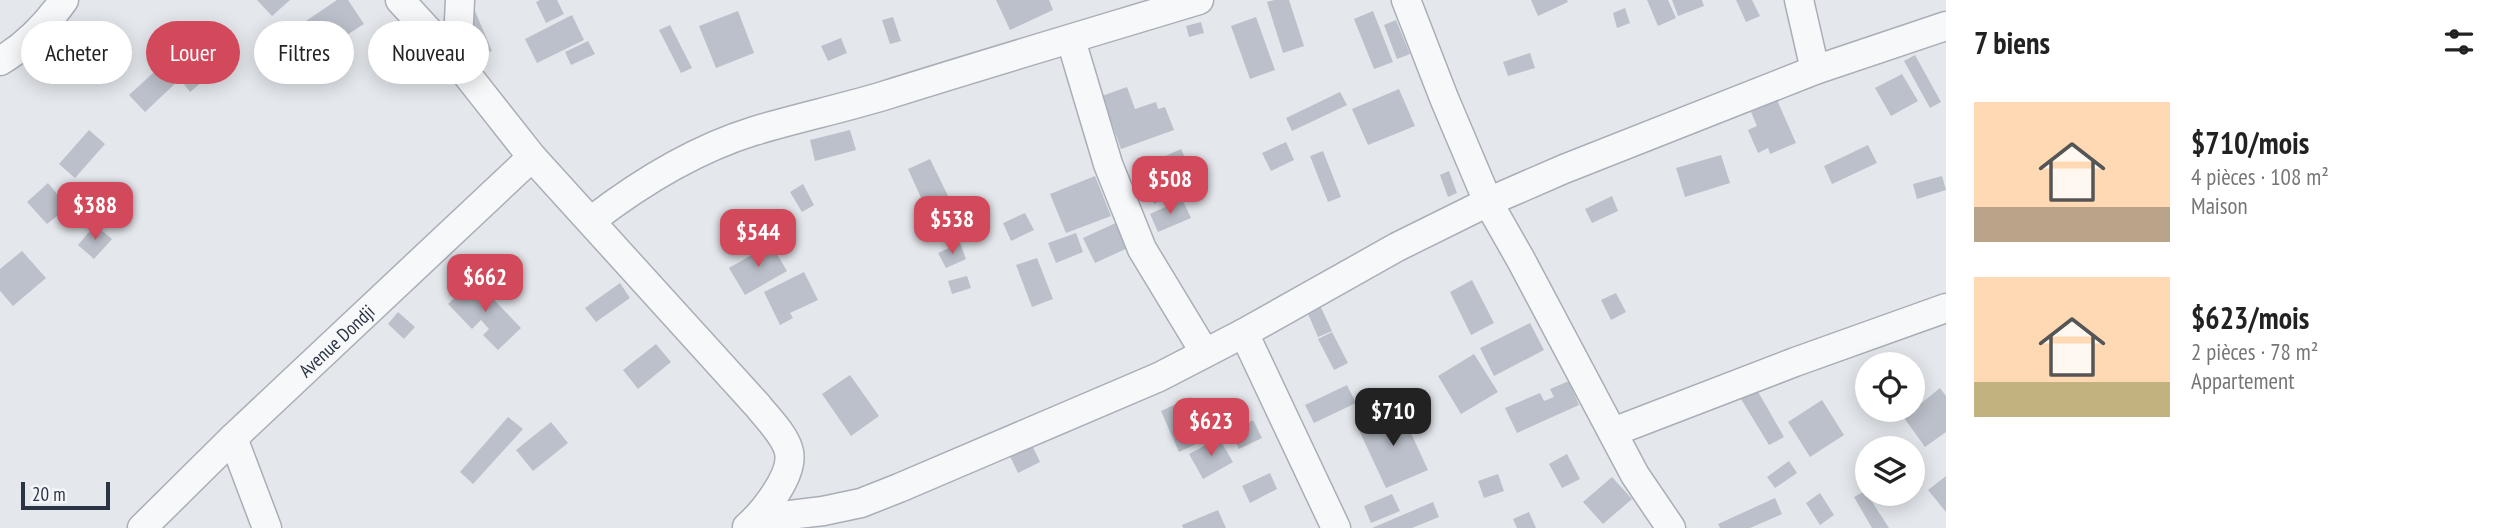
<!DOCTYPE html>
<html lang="fr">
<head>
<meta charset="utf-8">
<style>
	:root { --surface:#fff; --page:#f6f6f6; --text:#222; --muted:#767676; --accent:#d1495b }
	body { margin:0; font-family:"PT Sans Narrow",sans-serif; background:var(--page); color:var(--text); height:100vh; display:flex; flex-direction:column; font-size:26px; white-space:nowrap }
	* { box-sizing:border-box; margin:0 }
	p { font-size:23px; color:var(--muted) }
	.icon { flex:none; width:38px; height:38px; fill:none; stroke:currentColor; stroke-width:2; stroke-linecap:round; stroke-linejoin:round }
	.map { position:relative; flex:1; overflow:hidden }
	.panel { display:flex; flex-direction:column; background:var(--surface); width:560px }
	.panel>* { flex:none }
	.banner { position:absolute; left:21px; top:21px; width:665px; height:63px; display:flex; gap:14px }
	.fabs { position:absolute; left:1855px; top:352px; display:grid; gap:14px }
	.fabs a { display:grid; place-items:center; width:70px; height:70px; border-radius:50%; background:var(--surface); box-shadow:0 4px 18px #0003; font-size:35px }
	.scale { position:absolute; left:21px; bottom:18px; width:89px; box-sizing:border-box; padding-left:7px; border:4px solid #2b3445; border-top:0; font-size:19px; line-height:24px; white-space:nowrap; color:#2b3445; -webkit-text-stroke:5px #f4f6f9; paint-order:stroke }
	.price { position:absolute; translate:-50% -60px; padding:0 16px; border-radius:14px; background:var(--accent); color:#fff; font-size:23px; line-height:46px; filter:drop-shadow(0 2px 4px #0008) }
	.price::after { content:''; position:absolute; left:50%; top:42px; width:21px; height:16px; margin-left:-10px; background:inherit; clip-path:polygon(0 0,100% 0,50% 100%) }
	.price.selected { background:#222; color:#fff }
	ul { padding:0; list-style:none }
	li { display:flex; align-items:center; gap:21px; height:175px; padding:0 28px }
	li span { display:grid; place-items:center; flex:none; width:196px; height:140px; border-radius:0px; color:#555 }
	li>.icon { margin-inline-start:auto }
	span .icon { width:84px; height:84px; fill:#fffc; stroke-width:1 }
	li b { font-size:30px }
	h2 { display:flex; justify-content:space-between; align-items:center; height:84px; padding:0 28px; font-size:30px }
	.chip { padding:0 24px; border-radius:32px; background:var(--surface); box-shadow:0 4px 18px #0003; font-size:24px; line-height:63px }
	.chip.selected { background:var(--accent); color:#fff }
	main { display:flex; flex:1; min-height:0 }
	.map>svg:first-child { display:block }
	.building { fill:#bbc0ca }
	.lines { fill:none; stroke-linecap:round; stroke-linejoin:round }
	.minor-casing { stroke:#a9aeb7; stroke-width:31 }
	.minor { stroke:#f7f8fa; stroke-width:28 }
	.labels { text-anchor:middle; stroke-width:7; stroke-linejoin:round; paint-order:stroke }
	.street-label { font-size:19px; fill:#2b3445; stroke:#f4f6f9 }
</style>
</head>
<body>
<main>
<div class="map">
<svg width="1946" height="528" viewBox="0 0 1946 528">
	<rect width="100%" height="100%" fill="#e4e7ec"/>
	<!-- building -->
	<path class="building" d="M257,0H290L272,16Z
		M337,0H348L364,24L325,49L306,21Z
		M540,0H557L564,14L546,23L536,2Z
		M996,0H1049L1053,10L1010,30Z
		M1274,0H1289L1304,46L1283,53L1267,2Z
		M1531,0H1567L1568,2L1538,16Z
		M1647,0H1668L1676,18L1658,26Z
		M1672,0H1702L1704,6L1678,16Z
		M1736,0H1752L1760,16L1746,22Z
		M1625,8L1630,23L1617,28L1613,13Z
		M475,11L492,51L480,55L464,15Z
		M738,11L754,53L716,68L699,26Z
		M1373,11L1393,62L1374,69L1354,19Z
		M572,15L584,40L537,63L525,39Z
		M893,17L901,41L890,44L882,20Z
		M1256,17L1275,70L1250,79L1231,26Z
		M1396,20L1410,54L1397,59L1384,25Z
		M1201,22L1204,33L1189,37L1186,26Z
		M670,25L692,68L681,73L659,30Z
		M841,38L847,53L828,61L821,46Z
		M188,41L214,72L190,92L180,79L145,112L129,95Z
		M588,41L595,54L571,65L565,52Z
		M1530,53L1535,68L1508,76L1503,62Z
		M1915,55L1941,102L1930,108L1904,61Z
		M1902,74L1918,101L1891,116L1875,88Z
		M1127,87L1135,109L1156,102L1158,109L1165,107L1174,130L1121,149L1102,96Z
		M1399,89L1415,126L1368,145L1352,109Z
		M1340,92L1347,105L1292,131L1286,118Z
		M1777,100L1796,143L1770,154L1768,148L1758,153L1748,130L1757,126L1751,112Z
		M89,130L105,144L75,178L59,164Z
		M850,130L856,150L815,161L810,140Z
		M1286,142L1294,160L1271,171L1262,153Z
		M1868,145L1877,163L1832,184L1824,166Z
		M1181,149L1197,184L1154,204L1137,169Z
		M1323,151L1341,197L1328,202L1310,156Z
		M1721,155L1730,183L1685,197L1676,168Z
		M930,159L951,202L928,213L908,169Z
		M1449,171L1457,193L1448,197L1440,175Z
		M1095,176L1111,216L1066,233L1050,194Z
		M1942,176L1946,190L1917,199L1913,184Z
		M48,183L68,207L47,224L27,202Z
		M803,184L814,205L802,212L790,192Z
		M1612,196L1618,211L1592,223L1585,209Z
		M1182,199L1191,218L1158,232L1150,214Z
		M1025,213L1034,230L1011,241L1003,223Z
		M1120,221L1132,246L1095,263L1083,238Z
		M95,225L112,239L94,259L78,245Z
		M1076,233L1083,252L1056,263L1048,243Z
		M960,243L966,259L946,268L938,253Z
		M771,244L787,271L745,295L729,268Z
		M22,251L46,278L13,306L0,291V269Z
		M1037,258L1053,299L1032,307L1016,265Z
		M804,272L818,300L790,313L793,318L780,325L764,292Z
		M967,276L971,288L952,294L948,281Z
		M474,279L521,328L498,350L483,335L489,329L481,320L472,329L448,304Z
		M1472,280L1494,323L1471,335L1450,292Z
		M620,283L630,298L596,322L585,308Z
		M1616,293L1626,312L1611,320L1601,300Z
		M1318,301L1332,331L1318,337L1305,307Z
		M398,312L415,327L404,339L388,324Z
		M1530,323L1544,350L1494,376L1480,348Z
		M1332,332L1348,363L1334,370L1318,339Z
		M656,344L671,362L638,389L623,370Z
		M1474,354L1498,392L1461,414L1438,376Z
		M850,375L879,416L851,436L822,394Z
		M1569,381L1579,405L1517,433L1505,408L1540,393L1544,401L1554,397L1550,389Z
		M1347,385L1356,403L1314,423L1305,405Z
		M1940,388L1946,396V432L1925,447L1902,415L1913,410Z
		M1757,390L1784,437L1769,445L1741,399Z
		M1191,397L1209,438L1179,452L1161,411Z
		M1822,400L1844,435L1810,457L1788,422Z
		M1399,407L1428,470L1386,488L1357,426Z
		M508,417L523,429L473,484L460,472Z
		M1253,420L1262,438L1239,449L1231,432Z
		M551,422L568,443L533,471L516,450Z
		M1219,438L1233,462L1203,479L1189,454Z
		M1031,443L1040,462L1018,473L1009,454Z
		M1567,454L1580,479L1562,488L1549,464Z
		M1789,461L1797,473L1775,488L1767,477Z
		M1270,473L1277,489L1250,503L1242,486Z
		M1498,474L1504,491L1484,498L1478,481Z
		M1946,476V512L1928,490Z
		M1612,477L1632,499L1603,524L1583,502Z
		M1867,490V494L1889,528H1872L1854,497Z
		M1820,493L1834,515L1820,525L1806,503Z
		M1392,494L1400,511L1371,523L1364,506Z
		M1775,498L1782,514L1750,528H1720L1718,524Z
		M1433,502L1439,517L1412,528H1372Z
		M1218,510L1226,528H1183L1182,525Z
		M1529,512L1536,528H1517L1513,519Z"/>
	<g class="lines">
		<defs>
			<g id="minor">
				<path d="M400,0L457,62L532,157L758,406C768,419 786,436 789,452C794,475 763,513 747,527"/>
				<path d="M1406,0L1444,98L1488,202L1521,260L1635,475L1671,528"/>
				<path d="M1799,0L1815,70"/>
				<path d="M1071,40L1108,164L1142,249L1205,353"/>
				<path d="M0,61C26,46 47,24 64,0"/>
				<path d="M457,62L460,0"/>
				<path d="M592,220C640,183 696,149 754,131C797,118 840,109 883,96C988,63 1093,32 1199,0"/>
				<path d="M1244,333L1336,528"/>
				<path d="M1613,432L1795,362L1946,308"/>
				<path d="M233,438L267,528"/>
				<path d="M756,519L823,511L861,503L899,488L1159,377L1244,333L1397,247L1488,202L1564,169L1815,70L1946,26"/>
				<path id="s1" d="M142,528L233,438L532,157"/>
			</g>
		</defs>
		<!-- minor casing -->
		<use href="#minor" class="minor-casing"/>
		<!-- minor -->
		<use href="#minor" class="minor"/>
	</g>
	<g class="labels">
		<!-- street labels -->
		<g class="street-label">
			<text dy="7" stroke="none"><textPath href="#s1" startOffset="270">Avenue Dondji</textPath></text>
		</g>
	</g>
</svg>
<div class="fabs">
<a><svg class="icon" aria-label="locate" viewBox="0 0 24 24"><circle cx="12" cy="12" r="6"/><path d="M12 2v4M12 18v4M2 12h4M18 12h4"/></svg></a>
<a><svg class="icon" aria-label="layers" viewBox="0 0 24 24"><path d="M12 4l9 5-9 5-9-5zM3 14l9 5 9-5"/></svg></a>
</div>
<div class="scale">20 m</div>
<b class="price" style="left:1170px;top:216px">$508</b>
<b class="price" style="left:95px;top:242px">$388</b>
<b class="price" style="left:952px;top:256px">$538</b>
<b class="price" style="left:758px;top:269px">$544</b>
<b class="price" style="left:485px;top:314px">$662</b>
<b class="price selected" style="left:1393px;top:448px">$710</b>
<b class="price" style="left:1211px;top:458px">$623</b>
<div class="banner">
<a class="chip">Acheter</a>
<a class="chip selected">Louer</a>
<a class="chip">Filtres</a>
<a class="chip">Nouveau</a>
</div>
</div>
<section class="panel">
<h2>7 biens<svg class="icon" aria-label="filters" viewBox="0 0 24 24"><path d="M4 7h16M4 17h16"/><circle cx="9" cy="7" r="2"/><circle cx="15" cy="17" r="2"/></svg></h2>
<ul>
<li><span style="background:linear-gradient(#ffd9b3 75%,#b9a48a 0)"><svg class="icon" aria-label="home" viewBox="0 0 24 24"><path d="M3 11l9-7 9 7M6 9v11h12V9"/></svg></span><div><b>$710/mois</b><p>4 pièces · 108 m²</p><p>Maison</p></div></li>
<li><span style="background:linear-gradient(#ffd9b3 75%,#c2b280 0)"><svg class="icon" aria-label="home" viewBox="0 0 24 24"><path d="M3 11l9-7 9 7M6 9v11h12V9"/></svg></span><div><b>$623/mois</b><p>2 pièces · 78 m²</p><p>Appartement</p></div></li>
</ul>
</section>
</main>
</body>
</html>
